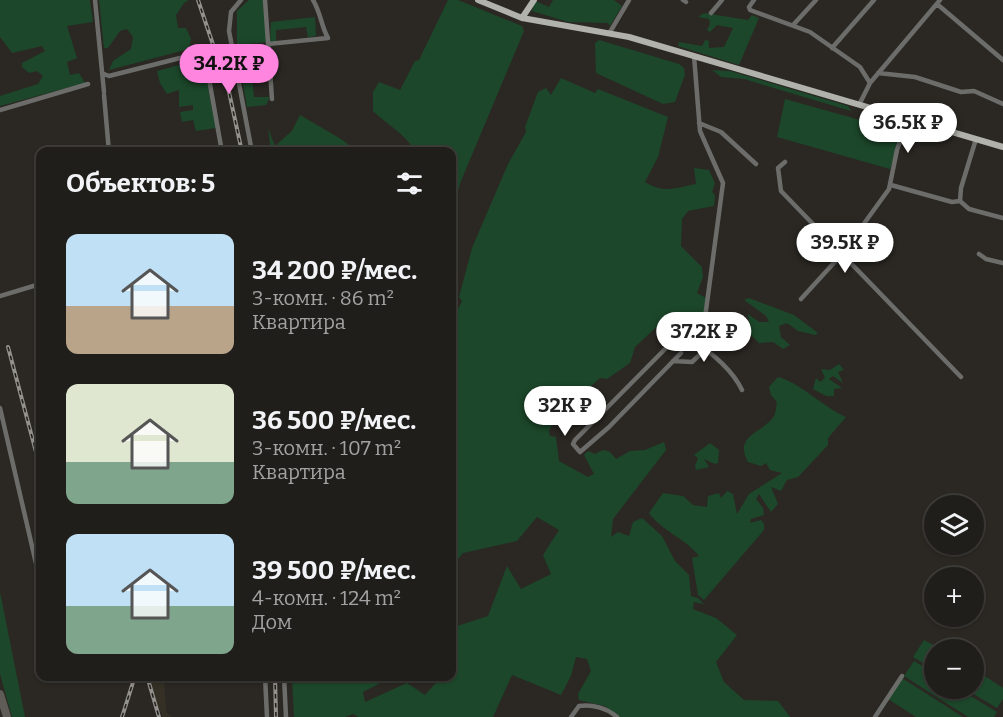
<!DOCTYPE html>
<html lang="ru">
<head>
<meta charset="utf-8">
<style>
	:root { --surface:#201e1a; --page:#2d2b27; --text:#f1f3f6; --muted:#a2a2a2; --line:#3d3c39; --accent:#ff85de }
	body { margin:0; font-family:Bitter,serif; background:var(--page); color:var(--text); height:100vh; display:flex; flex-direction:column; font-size:22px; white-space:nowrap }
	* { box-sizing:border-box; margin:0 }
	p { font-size:20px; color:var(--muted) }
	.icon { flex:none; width:33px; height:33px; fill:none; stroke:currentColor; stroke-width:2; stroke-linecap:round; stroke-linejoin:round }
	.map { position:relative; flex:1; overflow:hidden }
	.drawer { position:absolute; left:36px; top:147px; width:420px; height:534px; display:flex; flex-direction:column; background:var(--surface); border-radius:12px; box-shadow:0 2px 4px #0004,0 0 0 2px var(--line) }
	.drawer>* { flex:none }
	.controls { position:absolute; left:924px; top:495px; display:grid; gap:12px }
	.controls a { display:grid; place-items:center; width:60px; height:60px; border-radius:50%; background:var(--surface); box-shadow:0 2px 4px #0004,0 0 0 2px var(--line); font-size:30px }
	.price { position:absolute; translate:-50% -51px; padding:0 14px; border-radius:21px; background:#fff; color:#222; font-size:20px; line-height:39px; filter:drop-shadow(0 2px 3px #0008) }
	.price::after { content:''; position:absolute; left:50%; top:36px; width:18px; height:14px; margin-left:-9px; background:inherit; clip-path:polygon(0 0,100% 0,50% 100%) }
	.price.on { background:var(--accent); color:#111 }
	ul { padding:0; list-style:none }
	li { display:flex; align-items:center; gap:18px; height:150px; padding:0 30px }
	li span { display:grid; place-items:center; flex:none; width:168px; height:120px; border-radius:12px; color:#555 }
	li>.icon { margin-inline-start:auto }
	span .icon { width:72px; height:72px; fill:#fffc; stroke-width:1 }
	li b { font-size:26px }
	h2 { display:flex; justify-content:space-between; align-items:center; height:72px; padding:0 30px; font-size:26px }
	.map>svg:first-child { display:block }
	.built { fill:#353025 }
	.green { fill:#1c472a }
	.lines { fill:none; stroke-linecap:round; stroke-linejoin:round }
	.taxiway { stroke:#5f5c58; stroke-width:8 }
	.minor { stroke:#6c6d6a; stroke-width:4.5 }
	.major { stroke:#b0b2ab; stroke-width:6 }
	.rail-casing { stroke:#93918d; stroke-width:4 }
	.rail { stroke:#211f19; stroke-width:1.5; stroke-dasharray:4.5; stroke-linecap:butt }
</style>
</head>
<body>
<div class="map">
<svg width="1003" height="717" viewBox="0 0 1003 717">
	<rect width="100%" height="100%" fill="#2b2823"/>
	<!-- built -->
	<path class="built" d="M149,677H164L166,712L172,717H163L153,696Z"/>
	<!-- green -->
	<path class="green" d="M0,0H90L93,22L67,26L77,58L67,62L70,75L79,73L85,83L0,106V96L38,84L43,76L37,71L29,73L22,67V63L45,51L42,46L12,53L0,37Z
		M99,0H189L184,3L176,15L178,28H186L191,39L189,49L109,70L113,61L131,49L133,37L127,29L120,31L108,48H104Z
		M249,0H263L267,42L249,44L254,97H270L266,105L247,107L237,50V11Z
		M448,0H458L522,26L524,31L461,181L452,210V152L412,151L414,150C405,133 387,125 373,111V92L379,82L400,90L415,61L419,60Z
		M553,0H614L622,6L610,26L608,23L568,22L532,11L535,1L549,7Z
		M704,13L748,20L752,15L759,18L739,65L678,46L679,42L702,46L705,40L709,41V48L724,47L733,28L717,25L710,32L707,30L710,24L709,19L698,17Z
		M315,17L316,36L308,37L306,27L276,30V41L270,42L271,22Z
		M599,40L679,64L684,68L685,75L675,102L663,104L596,73L595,43Z
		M195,61L203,62L216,128L196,131L193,120L182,122L180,112L193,110V105L179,107V90L167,94L160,83L157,71Z
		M712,70L730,71L848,106L851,111L744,79L721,77Z
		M561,78L595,93L598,89L668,117L658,157L645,182C664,194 675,188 696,184L694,168L709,170L715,183L712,192L715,195L714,206L688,211L682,219L681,246L702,267L703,277L697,293L706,298L703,319L697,313L690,319L686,316L673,322L664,320L635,347L630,363L607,379L600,378L555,419L549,431L550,436L556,437L559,461L588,477L594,474L584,455L588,451L595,454L603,450L610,452L616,459L630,451L645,450L664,442L666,450L613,519L611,537L618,532L629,536L633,522L642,518L662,536L675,561L689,575L691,596L698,598L704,604L694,602L693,609L716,618L737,635L716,662L724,682L744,700L778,701L790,717H619L605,706L579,700L578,694L591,671L587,659L576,657L571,676L561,695L512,675L493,717H358L353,714L345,717H294L292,677H392L363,692L365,702L407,683L425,695L441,677L452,676L454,627L488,616L507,566L521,589L551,574L543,555L559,530L537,517L517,541L463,553L453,565L452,562V308L456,313L462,301L459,297L472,248L508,164L526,132L525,127L538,92L546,88L551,95Z
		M785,99L903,132L890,169L777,137Z
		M300,115L341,139L357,151H271L268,128L275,146L292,131Z
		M749,298L794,315L818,333L815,335L798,331L787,323L779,326L781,337L790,345L783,349L773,342L759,343L746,330L749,325L748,314L759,322H769L766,316L744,300Z
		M839,364L844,370L838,372L843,383L833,376L829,379L842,388L834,389V396H826L813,389L816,378L820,382L825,378L821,369L830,370Z
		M778,377C799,382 823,407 846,417L828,438V445L798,477L787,480L781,491L771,487L778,504L771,512L759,494L756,499L763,508L764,515L751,519L750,523L761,520L764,524V530L704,600L698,595L692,558L699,556C685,538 663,532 649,513L663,493L683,496L693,505L707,507L708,496L719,493L721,498L727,491L733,494L737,514L749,494L782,473L770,470L766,463L761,466L748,462C733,434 764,433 774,416C776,413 776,406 777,402L771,395L769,387Z
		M710,443L719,450L718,463L715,464L704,459L709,467L696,470L695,466L698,458L694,455Z
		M0,592L25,717H12L0,674Z
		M924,640L941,649L934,650V670L913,657Z
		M914,661L934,673V688L959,689L997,712L994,717H968L904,676Z
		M974,669L1003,688V699L997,708L965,689L974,688Z
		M902,678L963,717H916L888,699Z"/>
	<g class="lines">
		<!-- taxiway -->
		<path class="taxiway" d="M0,694L7,717"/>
		<!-- minor -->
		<path class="minor" d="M95,0L104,92
			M241,0L231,12L229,31L252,152
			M265,0L272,99
			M683,0L686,2
			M754,0L749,7L750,10L810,32L860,67L870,83
			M937,4L1003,60
			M711,13L722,0
			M794,24L816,0
			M610,32L629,0
			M268,44L328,38C321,26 321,13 313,0
			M832,48L874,0
			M878,73L915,77L961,92L974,91L1003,104
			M104,74L109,76L192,55L202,56L206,62L222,152
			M104,95L109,152
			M859,105L870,83L940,0
			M0,110L88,84
			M699,123L721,132L756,164
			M976,139L961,188L960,201L969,209L1003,218
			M785,162L778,168L781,191L961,377
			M891,185L952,202L960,201
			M979,254L986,259L1003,263
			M0,296L40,284
			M801,299L842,254L889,189L897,150L908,119
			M693,333L695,344C713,352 734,373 742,390
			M681,353L609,427L580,452L573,444L575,440L674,340L680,336L691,335L705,318L723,183L700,131L694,56
			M673,361L692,362L706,349
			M0,408L38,572
			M265,676L267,717
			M284,676L286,717
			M571,717L579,706C592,704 607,708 617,717
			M875,717L902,676"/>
		<!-- major -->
		<path class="major" d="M478,0L522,18L629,37L1003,147
			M522,18L534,0"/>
		<defs>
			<path id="rail" d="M198,0L229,92L242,152
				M8,347L40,467
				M147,676L159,717
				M275,676L276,717
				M122,717L135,676"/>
		</defs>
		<!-- rail casing -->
		<use href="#rail" class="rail-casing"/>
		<!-- rail -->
		<use href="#rail" class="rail"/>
	</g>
</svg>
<div class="controls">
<a><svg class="icon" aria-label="layers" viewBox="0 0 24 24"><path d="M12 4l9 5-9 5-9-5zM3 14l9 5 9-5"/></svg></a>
<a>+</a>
<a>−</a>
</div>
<b class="price on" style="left:229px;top:95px">34.2K ₽</b>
<b class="price" style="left:908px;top:154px">36.5K ₽</b>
<b class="price" style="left:845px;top:274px">39.5K ₽</b>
<b class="price" style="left:704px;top:363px">37.2K ₽</b>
<b class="price" style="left:565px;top:437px">32K ₽</b>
<section class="drawer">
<h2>Объектов: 5<svg class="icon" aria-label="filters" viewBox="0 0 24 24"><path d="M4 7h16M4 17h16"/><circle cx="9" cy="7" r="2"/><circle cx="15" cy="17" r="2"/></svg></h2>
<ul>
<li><span style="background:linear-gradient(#bfe0f5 60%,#b9a48a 0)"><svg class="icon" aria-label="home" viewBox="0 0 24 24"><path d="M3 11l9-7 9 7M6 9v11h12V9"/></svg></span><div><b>34 200 ₽/мес.</b><p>3-комн. · 86 m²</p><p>Квартира</p></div></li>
<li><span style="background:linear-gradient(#dfe7d0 65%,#7fa58c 0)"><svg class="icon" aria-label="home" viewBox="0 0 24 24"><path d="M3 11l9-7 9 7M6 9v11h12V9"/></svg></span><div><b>36 500 ₽/мес.</b><p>3-комн. · 107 m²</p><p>Квартира</p></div></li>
<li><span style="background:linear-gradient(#bfe0f5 60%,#7fa58c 0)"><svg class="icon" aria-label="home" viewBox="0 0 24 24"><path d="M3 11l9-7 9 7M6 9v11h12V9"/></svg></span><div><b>39 500 ₽/мес.</b><p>4-комн. · 124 m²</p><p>Дом</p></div></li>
</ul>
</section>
</div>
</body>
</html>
